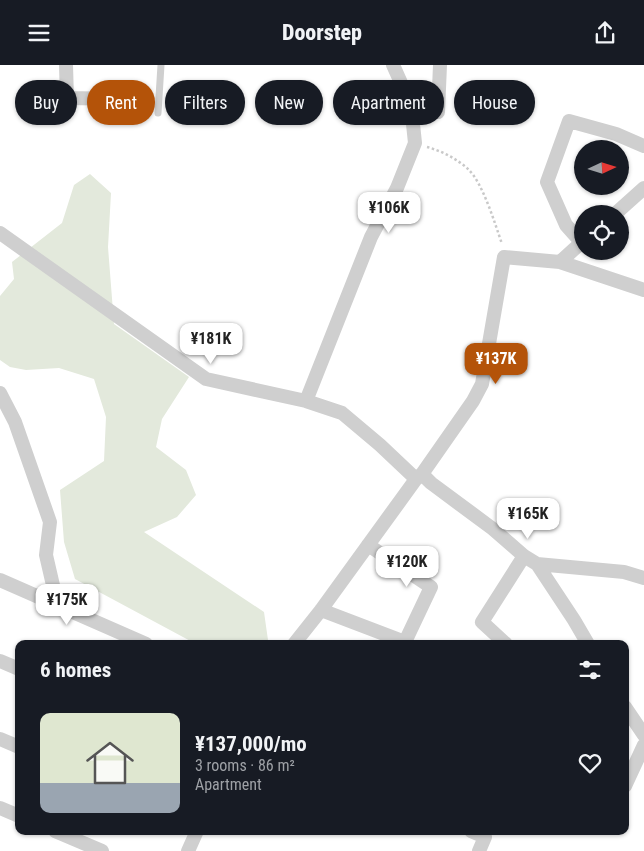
<!DOCTYPE html>
<html lang="en">
<head>
<meta charset="utf-8">
<style>
	:root { --surface:#171b24; --page:#242831; --text:#f1f3f6; --muted:#9ea1a6; --line:#363941; --accent:#b45309 }
	body { margin:0; font-family:"Roboto Condensed",sans-serif; background:var(--page); color:var(--text); height:100vh; display:flex; flex-direction:column; font-size:19px; white-space:nowrap }
	* { box-sizing:border-box; margin:0 }
	p { font-size:16px; color:var(--muted) }
	.icon { flex:none; width:28px; height:28px; fill:none; stroke:currentColor; stroke-width:2; stroke-linecap:round; stroke-linejoin:round }
	.map { position:relative; flex:1; overflow:hidden }
	.details { position:absolute; left:15px; top:575px; width:614px; height:195px; display:flex; flex-direction:column; background:var(--surface); border-radius:10px; box-shadow:0 1px 4px #0004 }
	.details>* { flex:none }
	.guide { position:absolute; left:15px; top:15px; width:615px; height:45px; display:flex; gap:10px }
	.needle { width:32px; rotate:86deg }
	.controls { position:absolute; left:574px; top:75px; display:grid; gap:10px }
	.controls a { display:grid; place-items:center; width:55px; height:55px; border-radius:50%; background:var(--surface); box-shadow:0 1px 4px #0004; font-size:25px }
	.price { position:absolute; translate:-50% -42px; padding:0 11px; border-radius:10px; background:#fff; color:#222; font-size:16px; line-height:32px; filter:drop-shadow(0 1px 2px #0008) }
	.price::after { content:''; position:absolute; left:50%; top:30px; width:15px; height:11px; margin-left:-8px; background:inherit; clip-path:polygon(0 0,100% 0,50% 100%) }
	.price.on { background:var(--accent); color:#fff }
	ul { padding:0; list-style:none }
	li { display:flex; align-items:center; gap:15px; height:125px; padding:0 25px }
	li+li { border-top:1px solid var(--line) }
	li span { display:grid; place-items:center; flex:none; width:140px; height:100px; border-radius:10px; color:#555 }
	li>.icon { margin-inline-start:auto }
	span .icon { width:60px; height:60px; fill:#fffc; stroke-width:1 }
	li b { font-size:21px }
	h2 { display:flex; justify-content:space-between; align-items:center; height:60px; padding:0 25px; font-size:21px }
	.pill { padding:0 18px; border-radius:22px; background:var(--surface); box-shadow:0 1px 4px #0004; font-size:18px; line-height:45px }
	.pill.on { background:var(--accent); color:#fff }
	header { display:flex; justify-content:space-between; align-items:center; height:65px; padding:0 25px; background:var(--surface); font-size:22px; font-weight:800 }
	.map>svg:first-child { display:block }
	.green { fill:#e3e9dc }
	.lines { fill:none; stroke-linecap:round; stroke-linejoin:round }
	.path { stroke:#c9c9c9; stroke-width:2.5; stroke-dasharray:2.5 2.5; stroke-linecap:butt }
	.service { stroke:#cfcfcf; stroke-width:7 }
	.minor { stroke:#cfcfcf; stroke-width:14 }
</style>
</head>
<body>
<header><svg class="icon" aria-label="menu" viewBox="0 0 24 24"><path d="M4 6h16M4 12h16M4 18h16"/></svg>Doorstep<svg class="icon" aria-label="share" viewBox="0 0 24 24"><path d="M12 15V3M7 8l5-5 5 5M5 13v7h14v-7"/></svg></header>
<div class="map">
<svg width="644" height="786" viewBox="0 0 644 786">
	<rect width="100%" height="100%" fill="#fff"/>
	<!-- green -->
	<path class="green" d="M90,109L111,128L108,182L114,259L189,312L162,354L156,382L186,405L196,430L177,452L144,467L264,547L268,575L266,579H196L75,514L64,477L60,425L104,396L106,352L94,314L59,303L26,305L10,302L0,295V231L14,214L12,197L62,158L74,120Z"/>
	<g class="lines">
		<!-- path -->
		<path class="path" d="M427,82C442,86 457,94 468,104C483,118 495,159 502,179"/>
		<!-- service -->
		<path class="service" d="M158,48L161,0"/>
		<!-- minor -->
		<path class="minor" d="M66,0L67,33L125,34
			M438,47L440,0
			M615,149L644,123
			M0,168L206,314L306,336L342,348L380,380L416,414
			M582,178L566,160L547,117L569,56L616,69L644,81
			M560,197L582,177
			M0,328L15,357L50,457L46,490L58,542
			M306,336L371,172L397,123L415,78L411,40L393,0
			M422,409L431,418L493,464L524,491L537,499L574,555L588,579
			M368,480L431,522L404,579
			M537,499L624,507L644,513
			M0,515L146,579
			M321,545L405,577
			M294,579L321,545L416,414L422,409L473,336L482,319L504,192L560,197L644,225
			M506,579L482,557L524,491
			M0,596L19,604
			M625,642L644,670
			M0,674L19,682
			M625,721L644,680
			M0,743L19,751
			M55,766L102,786
			M471,766L485,772L479,786
			M188,786L197,766"/>
	</g>
</svg>
<div class="controls">
<a><svg class="needle" viewBox="-14 -14 28 28"><path d="M0-13l5 13h-10z" fill="#e53935"/><path d="M0 13l5-13h-10z" fill="#9ea1a6"/></svg></a>
<a><svg class="icon" aria-label="locate" viewBox="0 0 24 24"><circle cx="12" cy="12" r="6"/><path d="M12 2v4M12 18v4M2 12h4M18 12h4"/></svg></a>
</div>
<b class="price" style="left:389px;top:169px">¥106K</b>
<b class="price" style="left:211px;top:300px">¥181K</b>
<b class="price on" style="left:496px;top:320px">¥137K</b>
<b class="price" style="left:528px;top:475px">¥165K</b>
<b class="price" style="left:407px;top:523px">¥120K</b>
<b class="price" style="left:67px;top:561px">¥175K</b>
<div class="guide">
<a class="pill">Buy</a>
<a class="pill on">Rent</a>
<a class="pill">Filters</a>
<a class="pill">New</a>
<a class="pill">Apartment</a>
<a class="pill">House</a>
</div>
<section class="details">
<h2>6 homes<svg class="icon" aria-label="filters" viewBox="0 0 24 24"><path d="M4 7h16M4 17h16"/><circle cx="9" cy="7" r="2"/><circle cx="15" cy="17" r="2"/></svg></h2>
<ul>
<li><span style="background:linear-gradient(#dfe7d0 70%,#9aa5b1 0)"><svg class="icon" aria-label="home" viewBox="0 0 24 24"><path d="M3 11l9-7 9 7M6 9v11h12V9"/></svg></span><div><b>¥137,000/mo</b><p>3 rooms · 86 m²</p><p>Apartment</p></div><svg class="icon" aria-label="heart" viewBox="0 0 24 24"><path d="M12 20l-8-8c-3-5 5-10 8-4 3-6 11-1 8 4z"/></svg></li>
</ul>
</section>
</div>
</body>
</html>
